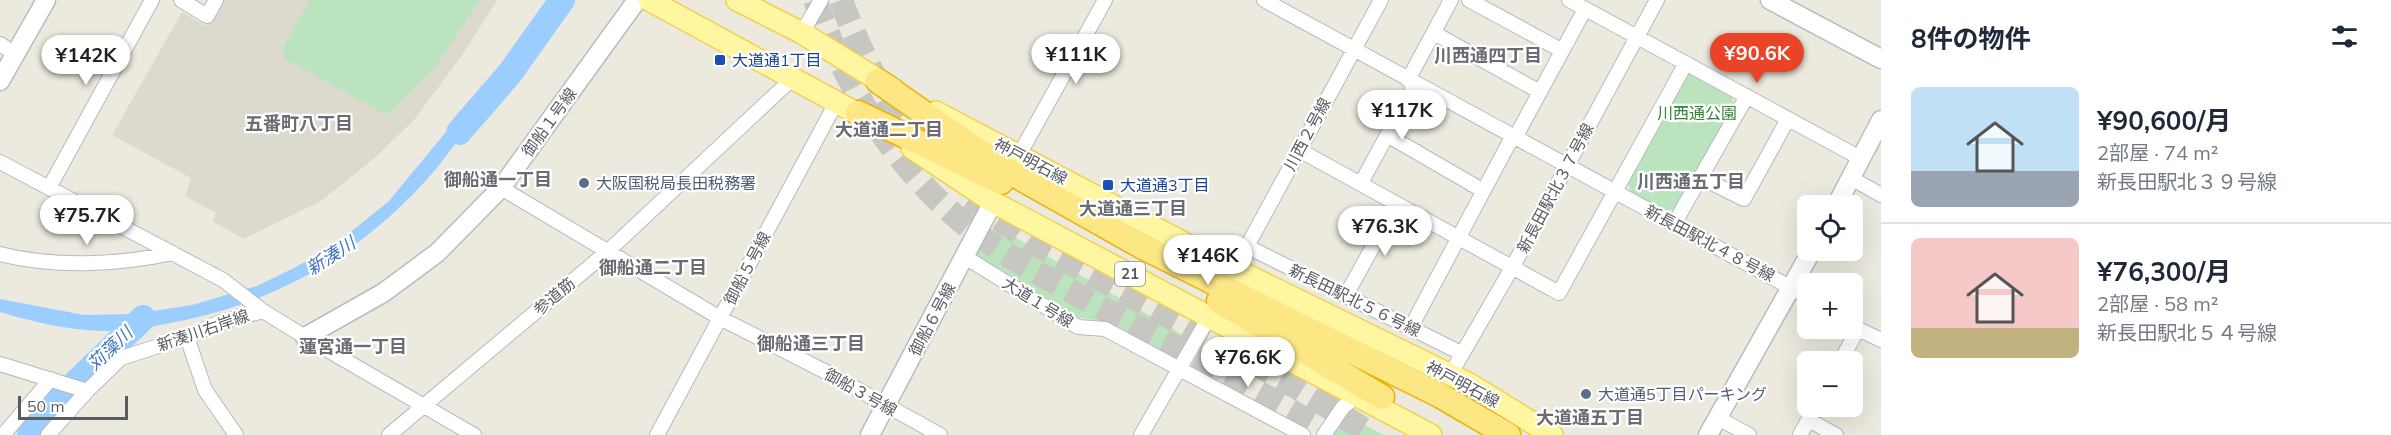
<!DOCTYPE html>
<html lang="ja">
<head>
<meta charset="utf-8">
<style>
	:root { --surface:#fff; --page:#f6f6f7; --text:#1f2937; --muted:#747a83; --line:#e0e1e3; --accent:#e94428 }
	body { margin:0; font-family:Mulish,"Noto Sans JP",sans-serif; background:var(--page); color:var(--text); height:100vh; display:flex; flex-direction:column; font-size:22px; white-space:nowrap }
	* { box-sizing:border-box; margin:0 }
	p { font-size:20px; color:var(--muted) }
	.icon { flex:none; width:33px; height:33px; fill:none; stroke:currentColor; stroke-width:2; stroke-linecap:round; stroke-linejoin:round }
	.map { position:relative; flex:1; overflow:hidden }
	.panel { display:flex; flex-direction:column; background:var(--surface); width:510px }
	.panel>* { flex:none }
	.controls { position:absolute; left:1797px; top:195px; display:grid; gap:12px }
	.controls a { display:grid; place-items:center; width:66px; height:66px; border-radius:9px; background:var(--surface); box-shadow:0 6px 24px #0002; font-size:30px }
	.scale { position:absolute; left:18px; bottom:15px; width:110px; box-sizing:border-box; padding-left:6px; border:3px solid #585b61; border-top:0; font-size:16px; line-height:21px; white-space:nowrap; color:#585b61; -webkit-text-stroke:4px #fff; paint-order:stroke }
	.price { position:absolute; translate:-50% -51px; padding:0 14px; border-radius:21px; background:#fff; color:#222; font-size:20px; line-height:39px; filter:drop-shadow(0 2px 3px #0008) }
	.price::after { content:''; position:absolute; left:50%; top:36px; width:18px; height:14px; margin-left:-9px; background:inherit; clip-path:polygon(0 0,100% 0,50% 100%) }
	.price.active { background:var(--accent); color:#fff }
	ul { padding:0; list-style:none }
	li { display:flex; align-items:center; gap:18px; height:150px; padding:0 30px }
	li+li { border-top:2px solid var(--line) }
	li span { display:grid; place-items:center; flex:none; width:168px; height:120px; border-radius:9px; color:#555 }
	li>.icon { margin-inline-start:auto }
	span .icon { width:72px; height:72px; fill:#fffc; stroke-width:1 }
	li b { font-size:26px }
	h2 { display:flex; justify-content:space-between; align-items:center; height:72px; padding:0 30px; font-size:26px }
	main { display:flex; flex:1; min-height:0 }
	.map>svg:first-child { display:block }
	.education { fill:#dcd9ce }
	.green { fill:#bbe4be }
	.water { fill:#9ccdff }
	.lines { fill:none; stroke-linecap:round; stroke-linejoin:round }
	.river { stroke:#9ccdff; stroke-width:26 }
	.highway-tunnel { stroke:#c7c6c0; stroke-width:24; stroke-dasharray:24 12; stroke-linecap:butt }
	.street-casing { stroke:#b7b9bf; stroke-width:16 }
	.secondary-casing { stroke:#b8bbc2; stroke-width:21 }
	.primary-casing { stroke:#f1d052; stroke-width:24 }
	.highway-casing { stroke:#ebb200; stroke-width:27 }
	.street { stroke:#fff; stroke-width:14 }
	.secondary { stroke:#fff; stroke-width:18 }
	.primary { stroke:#fff6a1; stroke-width:21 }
	.highway { stroke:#fde785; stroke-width:24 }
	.transit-dot { fill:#1a4fb4; stroke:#fff; stroke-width:2 }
	.service-dot { fill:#5c6f8a; stroke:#fff; stroke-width:2 }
	.labels { text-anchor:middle; stroke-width:4.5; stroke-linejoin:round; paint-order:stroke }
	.shield { fill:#fff; stroke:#8a8c90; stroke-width:1.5 }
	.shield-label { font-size:15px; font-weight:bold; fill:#585b61 }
	.transit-label { font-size:16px; fill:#164399; stroke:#fff; text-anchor:start }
	.park-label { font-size:16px; fill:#34843d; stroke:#fff }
	.street-label { font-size:16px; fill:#585b61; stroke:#fff }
	.service-label { font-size:16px; fill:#4e5e75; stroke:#fff; text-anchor:start }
	.neighbourhood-label { font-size:18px; font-weight:bold; fill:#696d73; stroke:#fff }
	.water-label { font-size:18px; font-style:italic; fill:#3f75c2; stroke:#fff }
</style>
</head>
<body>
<main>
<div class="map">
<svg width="1881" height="435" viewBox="0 0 1881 435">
	<rect width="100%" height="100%" fill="#eceadf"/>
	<!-- education -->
	<path class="education" d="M220,0H497L463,54L414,120L370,162L321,201L243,239L213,221L216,213L185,196L191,178L112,135L182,12L206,26Z"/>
	<!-- green -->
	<path class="green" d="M310,0H480L434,68L386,115L284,58V45Z
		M1694,73L1731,94L1734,104L1676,209L1665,211L1632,194L1627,181L1685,76Z
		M999,228L1185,336L1183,345L1173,353L1165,352L1108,322L1074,317L979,261L977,251L986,232Z
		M1345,415L1384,435H1332Z"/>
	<!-- water -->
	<path class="water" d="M555,0H567C548,23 527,46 508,69C483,101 462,137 436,169C367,250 280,302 175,322C151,327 127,332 103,331C67,330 34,322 0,312V299L84,315L134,314L192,305L257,286L296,267L338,242L388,202Z"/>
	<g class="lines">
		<!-- river -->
		<path class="river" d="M459,132L510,73L562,0
			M30,435L60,398L143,318"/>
		<!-- highway-tunnel -->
		<path class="highway-tunnel" d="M815,0C844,82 888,157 954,215C996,252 1047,278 1096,305C1175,347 1255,388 1331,435
			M841,0C860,52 885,101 919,145
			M970,198L1032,242L1283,379L1373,435"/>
		<defs>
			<path id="street" d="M181,0L207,16L216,0
				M1264,0L1808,297
				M1469,0L1561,50
				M1569,0L1862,159
				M802,33L821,0
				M1434,33L1540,92
				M0,44L15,54
				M1408,80L1451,0
				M1387,135L1482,190
				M1299,150L1559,293L1686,63
				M1019,155L1105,0
				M0,162L223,280L263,311L305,337L474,435
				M1700,177L1744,199L1788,119
				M1851,178L1881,195
				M1361,183L1415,84
				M49,188L152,0
				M501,188L720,318L826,372L940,435
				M1674,224L1747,96
				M1248,247L1461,353
				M0,254C55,268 118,265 173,253
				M965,257L1078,327L1105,329L1303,435
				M1232,274L1381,0
				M1346,295L1396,205
				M1852,326L1881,340
				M1411,327L1509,143L1515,138L1585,9
				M187,337L205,390L236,435
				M1840,362L1858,329
				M0,364L87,391
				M1450,375L1513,266L1657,0
				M1718,418L1749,435
				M1809,420L1836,435
				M3,435L51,379
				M48,435L87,391L121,358L187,337L218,323L263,311
				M389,435L607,252L793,78
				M657,435L837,101
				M1141,435L1212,312
				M1324,435L1343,407L1356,397
				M1800,435L1816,406"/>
			<path id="secondary" d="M1770,0L1881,59
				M0,81L46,0
				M1836,206L1881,120
				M305,337L383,293L437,253L501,188L637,0
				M870,435L993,202
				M1708,435L1812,250"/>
			<path id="primary" d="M649,0L871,121
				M737,0L802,33L893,89
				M936,112L1220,262L1471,385L1552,435
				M912,148L993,202L1431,435"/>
			<path id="highway" d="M878,81L1001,167L1141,246L1441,396L1508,435
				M858,113L1001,182
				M1219,301L1382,397"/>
		</defs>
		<!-- street casing -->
		<use href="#street" class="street-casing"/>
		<!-- secondary casing -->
		<use href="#secondary" class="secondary-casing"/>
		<!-- primary casing -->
		<use href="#primary" class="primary-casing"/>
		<!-- highway casing -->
		<use href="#highway" class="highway-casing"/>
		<!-- street -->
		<use href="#street" class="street"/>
		<!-- secondary -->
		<use href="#secondary" class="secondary"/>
		<!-- primary -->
		<use href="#primary" class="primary"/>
		<!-- highway -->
		<use href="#highway" class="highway"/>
	</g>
	<!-- markers -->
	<g class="transit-dot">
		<rect x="714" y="54" width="12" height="12" rx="3"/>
		<rect x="1102" y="179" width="12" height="12" rx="3"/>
	</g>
	<g class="service-dot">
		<circle cx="584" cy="183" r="6"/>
		<circle cx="1586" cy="394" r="6"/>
	</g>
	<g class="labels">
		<!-- shield labels -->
		<rect class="shield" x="1115" y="262" width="30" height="24" rx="4.5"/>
		<g class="shield-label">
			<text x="1130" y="279">21</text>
		</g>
		<!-- transit labels -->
		<g class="transit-label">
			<text x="732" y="66">大道通1丁目</text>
			<text x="1120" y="191">大道通3丁目</text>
		</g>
		<!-- park labels -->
		<g class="park-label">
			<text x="1697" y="119">川西通公園</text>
		</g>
		<!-- street labels -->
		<g class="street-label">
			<text transform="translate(549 122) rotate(-54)" y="6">御船１号線</text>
			<text transform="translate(1307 134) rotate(-62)" y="6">川西２号線</text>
			<text transform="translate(1031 161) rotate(28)" y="6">神戸明石線</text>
			<text transform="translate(1555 188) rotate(-62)" y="6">新長田駅北３７号線</text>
			<text transform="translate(1710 243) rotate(28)" y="6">新長田駅北４８号線</text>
			<text transform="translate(747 268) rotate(-62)" y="6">御船５号線</text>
			<text transform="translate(554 296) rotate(-40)" y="6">参道筋</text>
			<text transform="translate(1355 300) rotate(26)" y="6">新長田駅北５６号線</text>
			<text transform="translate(1038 302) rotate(32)" y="6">大道１号線</text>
			<text transform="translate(932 319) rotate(-62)" y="6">御船６号線</text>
			<text transform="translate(203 330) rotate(-19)" y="6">新湊川右岸線</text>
			<text transform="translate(1463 384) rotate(28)" y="6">神戸明石線</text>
			<text transform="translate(861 392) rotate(29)" y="6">御船３号線</text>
		</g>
		<!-- service labels -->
		<g class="service-label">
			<text x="596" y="189">大阪国税局長田税務署</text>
			<text x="1598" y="400">大道通5丁目パーキング</text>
		</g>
		<!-- neighbourhood labels -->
		<g class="neighbourhood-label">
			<text x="1488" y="62">川西通四丁目</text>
			<text x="299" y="130">五番町八丁目</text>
			<text x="889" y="136">大道通二丁目</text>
			<text x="498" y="186">御船通一丁目</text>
			<text x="1691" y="188">川西通五丁目</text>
			<text x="1133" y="215">大道通三丁目</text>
			<text x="653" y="274">御船通二丁目</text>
			<text x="811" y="350">御船通三丁目</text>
			<text x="353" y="353">蓮宮通一丁目</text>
			<text x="1590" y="424">大道通五丁目</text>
		</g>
		<!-- water labels -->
		<g class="water-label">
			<text transform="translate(331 256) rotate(-33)" y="6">新湊川</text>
			<text transform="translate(110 349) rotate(-44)" y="6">苅藻川</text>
		</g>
	</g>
</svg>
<div class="controls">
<a><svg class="icon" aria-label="locate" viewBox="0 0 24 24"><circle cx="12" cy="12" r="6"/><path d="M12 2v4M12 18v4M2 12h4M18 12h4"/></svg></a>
<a>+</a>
<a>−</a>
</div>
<div class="scale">50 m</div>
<b class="price active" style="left:1757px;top:84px">¥90.6K</b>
<b class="price" style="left:1076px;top:85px">¥111K</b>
<b class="price" style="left:86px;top:86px">¥142K</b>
<b class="price" style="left:1402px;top:141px">¥117K</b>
<b class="price" style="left:87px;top:246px">¥75.7K</b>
<b class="price" style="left:1385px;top:257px">¥76.3K</b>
<b class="price" style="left:1208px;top:286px">¥146K</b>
<b class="price" style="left:1248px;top:388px">¥76.6K</b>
</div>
<section class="panel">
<h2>8件の物件<svg class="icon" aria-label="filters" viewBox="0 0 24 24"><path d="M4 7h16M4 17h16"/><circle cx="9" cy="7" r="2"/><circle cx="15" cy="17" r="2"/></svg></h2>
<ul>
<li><span style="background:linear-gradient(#bfe0f5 70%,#9aa5b1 0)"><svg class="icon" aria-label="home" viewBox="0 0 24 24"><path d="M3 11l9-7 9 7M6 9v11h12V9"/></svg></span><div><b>¥90,600/月</b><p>2部屋 · 74 m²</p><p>新長田駅北３９号線</p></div></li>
<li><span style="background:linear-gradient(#f6c9c9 75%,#c2b280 0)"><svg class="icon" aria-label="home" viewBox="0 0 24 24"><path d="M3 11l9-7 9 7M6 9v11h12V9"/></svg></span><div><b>¥76,300/月</b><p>2部屋 · 58 m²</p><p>新長田駅北５４号線</p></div></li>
</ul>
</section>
</main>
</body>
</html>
